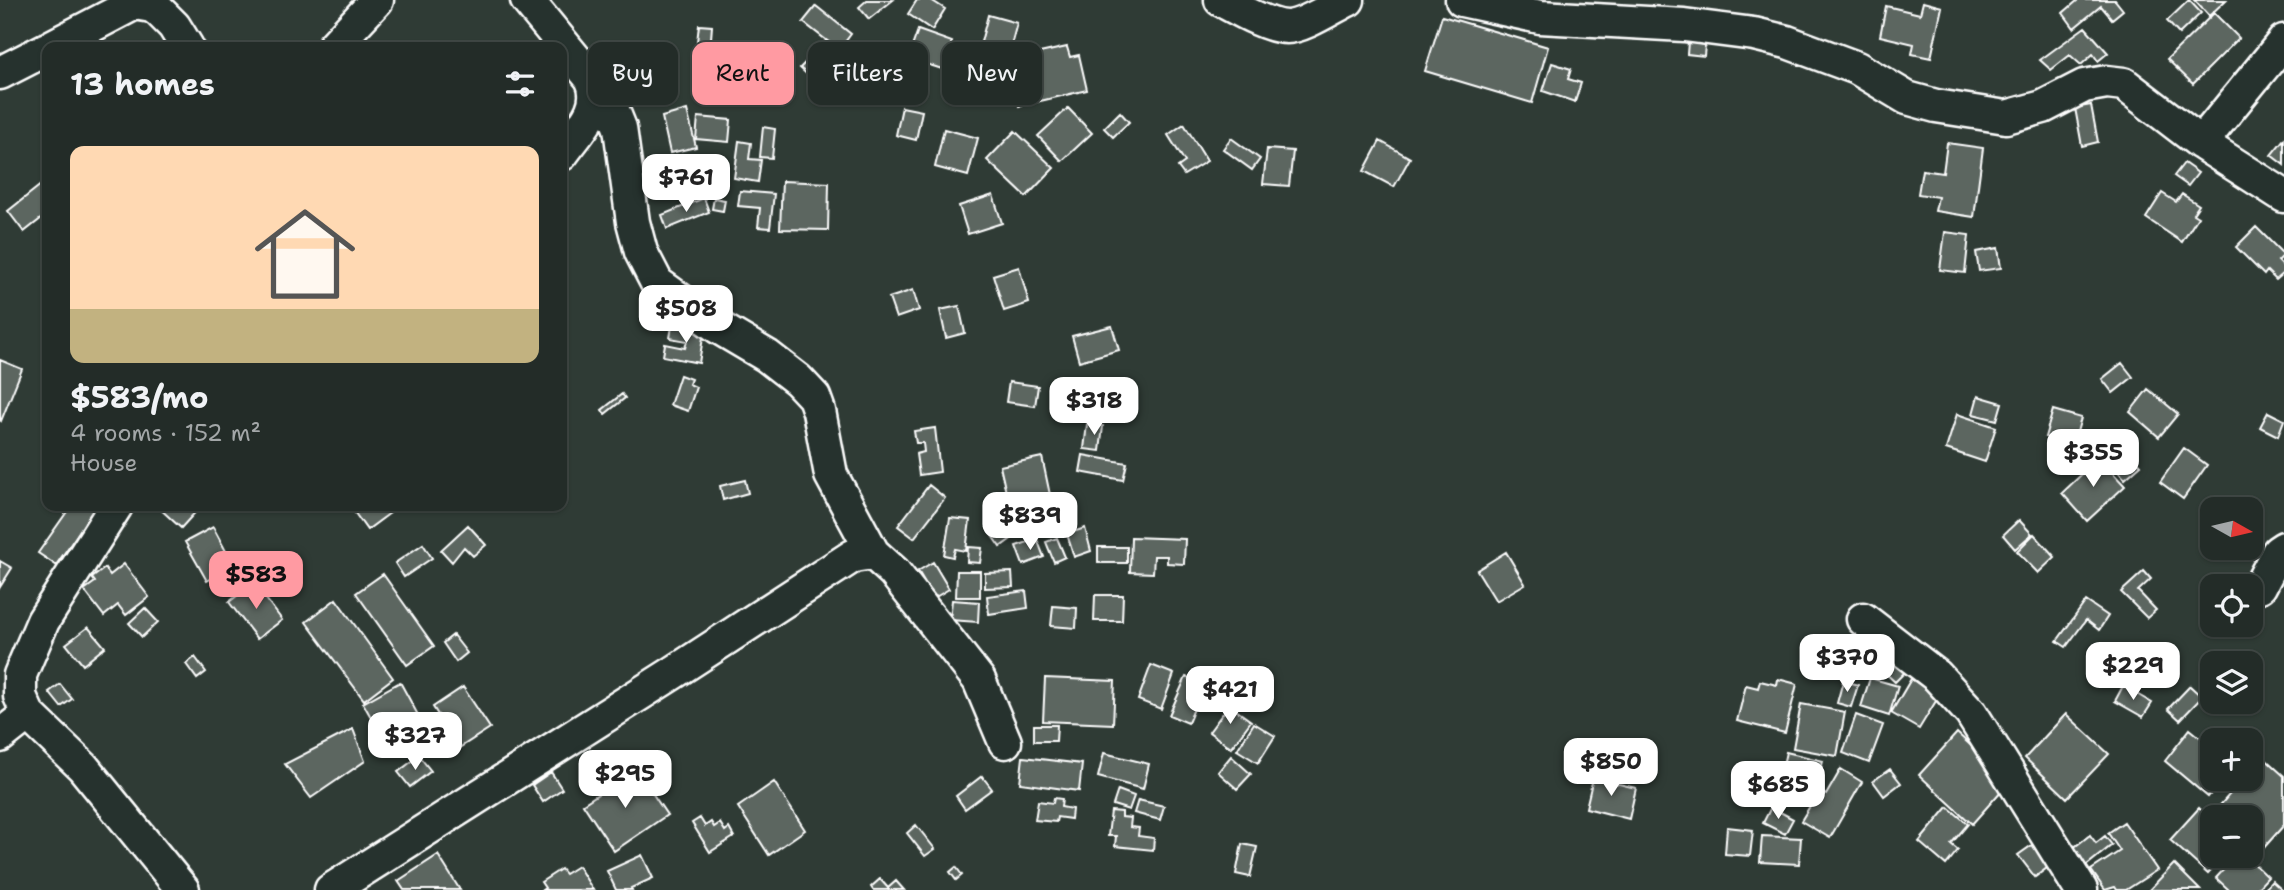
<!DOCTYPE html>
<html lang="en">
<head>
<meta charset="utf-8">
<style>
	:root { --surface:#232c28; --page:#2b3430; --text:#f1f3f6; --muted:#a3a7a8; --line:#404845; --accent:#ff9aa2 }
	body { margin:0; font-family:"Shantell Sans",sans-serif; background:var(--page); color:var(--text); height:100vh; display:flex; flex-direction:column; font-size:26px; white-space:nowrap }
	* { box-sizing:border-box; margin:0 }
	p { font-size:23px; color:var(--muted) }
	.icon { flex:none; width:38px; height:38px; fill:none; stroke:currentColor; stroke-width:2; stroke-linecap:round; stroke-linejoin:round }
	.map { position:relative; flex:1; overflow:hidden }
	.drawer { position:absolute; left:42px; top:42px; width:525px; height:469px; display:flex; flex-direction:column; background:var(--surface); border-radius:14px; box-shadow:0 2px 5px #0004,0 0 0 2px var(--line) }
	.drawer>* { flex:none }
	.hud { position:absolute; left:588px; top:42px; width:665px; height:63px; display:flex; gap:14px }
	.needle { width:46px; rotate:98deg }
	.tools { position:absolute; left:2200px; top:497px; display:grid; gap:14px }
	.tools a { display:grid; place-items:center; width:63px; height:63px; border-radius:14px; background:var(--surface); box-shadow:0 2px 5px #0004,0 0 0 2px var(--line); font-size:35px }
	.price { position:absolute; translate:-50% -60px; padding:0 16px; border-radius:14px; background:#fff; color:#222; font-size:23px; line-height:46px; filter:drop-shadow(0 2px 4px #0008) }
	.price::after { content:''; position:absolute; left:50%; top:42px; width:21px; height:16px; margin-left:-10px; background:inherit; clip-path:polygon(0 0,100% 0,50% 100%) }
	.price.active { background:var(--accent); color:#111 }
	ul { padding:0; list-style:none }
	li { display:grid; align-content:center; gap:14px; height:371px; padding:0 28px }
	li+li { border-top:2px solid var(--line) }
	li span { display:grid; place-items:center; height:217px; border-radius:14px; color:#555 }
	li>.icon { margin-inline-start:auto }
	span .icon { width:126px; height:126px; fill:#fffc; stroke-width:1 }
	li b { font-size:30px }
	h2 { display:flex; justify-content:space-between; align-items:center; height:84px; padding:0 28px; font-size:30px }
	.pill { padding:0 24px; border-radius:14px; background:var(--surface); box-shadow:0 2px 5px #0004,0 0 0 2px var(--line); font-size:24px; line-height:63px }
	.pill.active { background:var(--accent); color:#111 }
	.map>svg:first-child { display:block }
	.building { fill:#5b6661; stroke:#fff; stroke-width:2 }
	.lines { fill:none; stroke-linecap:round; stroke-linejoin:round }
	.minor-casing { stroke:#fff; stroke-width:37 }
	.minor { stroke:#26332d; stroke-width:32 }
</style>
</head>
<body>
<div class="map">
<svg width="2284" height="890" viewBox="0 0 2284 890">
	<rect width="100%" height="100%" fill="#2f3b35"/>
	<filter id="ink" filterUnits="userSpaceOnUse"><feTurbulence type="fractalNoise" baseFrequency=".0143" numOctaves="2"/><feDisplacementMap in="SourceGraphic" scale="14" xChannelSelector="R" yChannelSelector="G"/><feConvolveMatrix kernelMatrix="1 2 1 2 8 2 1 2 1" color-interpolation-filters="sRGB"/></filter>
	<g filter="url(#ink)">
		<!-- building -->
		<path class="building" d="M867,0H893L869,19L859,7Z
			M917,0H931L945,9L932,30L908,14Z
			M2078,0H2115L2123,10L2112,19L2101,6L2074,28L2063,13Z
			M2189,0L2201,13L2179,34L2167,21Z
			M2194,0H2226L2209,16Z
			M1923,2L1942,7L1931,58L1912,54L1914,44L1880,36L1886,6L1920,14Z
			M816,6L851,34L839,50L803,22Z
			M2214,13L2239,38L2193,84L2167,59Z
			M988,15L1017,23L1009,53L980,46Z
			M1442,16L1548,47L1532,103L1425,71Z
			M699,25L712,26L710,51L696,50Z
			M2085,27L2108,53L2098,61L2093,54L2081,65L2070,55L2051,70L2040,60Z
			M918,30L952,42L942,69L908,58Z
			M825,42L849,66L825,91L800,68Z
			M1688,42L1705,45L1704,56L1687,54Z
			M1067,47L1070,57L1079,55L1087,90L1019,106L1008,60Z
			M871,61L888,63L885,90L868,88Z
			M1552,63L1571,69L1568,79L1581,83L1575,102L1543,91Z
			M2091,105L2098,142L2082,146L2075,108Z
			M902,107L922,111L916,140L896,135Z
			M1068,108L1092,133L1062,161L1038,136Z
			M687,110L696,147L670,153L662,117Z
			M1120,112L1129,122L1113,137L1104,128Z
			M698,117L731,120L729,142L696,139Z
			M1184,124L1207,161L1184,175L1178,167L1185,162L1168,135Z
			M763,127L775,129L772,158L760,157Z
			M944,129L978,138L968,176L935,167Z
			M1015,131L1054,168L1026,197L987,160Z
			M1231,138L1260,159L1252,170L1223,149Z
			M2284,139V165L2271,155Z
			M739,141L751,143L749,159L761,160L758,182L734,178Z
			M1380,141L1410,158L1394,187L1364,171Z
			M1947,143L1983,148L1974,217L1935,211L1938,197L1918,194L1922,170L1943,173Z
			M1267,149L1293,151L1289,186L1263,184Z
			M2184,163L2198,173L2188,186L2174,176Z
			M689,168L696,186L670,197L663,179Z
			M47,180V214L24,232L8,211Z
			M782,181L829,183L828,230L780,229Z
			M740,191L774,194L770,228L758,227L760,208L738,206Z
			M2162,193L2176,202L2182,194L2199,205L2193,214L2198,217L2182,242L2146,218Z
			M993,195L1002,223L968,234L959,206Z
			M704,198L709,212L667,229L662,215Z
			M714,198L725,200L723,211L712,209Z
			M2256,227L2284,255L2278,261L2284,267V273L2276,280L2267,271L2264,275L2236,247Z
			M1945,232L1969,235L1965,273L1940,270Z
			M1998,248L2001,268L1979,271L1976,252Z
			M1019,267L1029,303L1004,311L993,275Z
			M913,290L919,310L896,318L889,298Z
			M959,306L965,333L946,338L940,310Z
			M672,326L704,331L699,363L663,356L665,344L685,348L687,341L670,338Z
			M1112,326L1119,350L1079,361L1072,336Z
			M0,360L22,369L1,421L0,420Z
			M2122,363L2133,377L2113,393L2102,379Z
			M680,375L691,379L689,384L696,387L688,411L670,405Z
			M1009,382L1038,386L1035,406L1006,402Z
			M2148,389L2178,414L2159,437L2130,412Z
			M622,394L625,398L605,414L602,410Z
			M1978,396L2002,403L1997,420L1973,414Z
			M2053,410L2081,418L2073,446L2045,437Z
			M2268,412L2284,420L2278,436L2260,427Z
			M1957,414L1996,427L1985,462L1946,449Z
			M1087,424L1103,426L1100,451L1084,449Z
			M935,428L940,472L919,475L916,454L924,452L923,443H916L914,431Z
			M2120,442L2141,465L2125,479L2104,456Z
			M2184,448L2207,465L2183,499L2160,482Z
			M1083,455L1127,463L1123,480L1080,472Z
			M1042,457L1053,509L1012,519L1000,466Z
			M2099,458L2125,486L2087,521L2062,493Z
			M745,480L748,493L723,500L720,486Z
			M929,485L945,498L914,538L898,526Z
			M71,506H97L56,565L38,553Z
			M157,506H201L181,528Z
			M350,506H386L390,513L367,530Z
			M950,518L970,520L966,551L955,549L953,557L944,555Z
			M1007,519L1018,534L1000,547L990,533Z
			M2019,520L2032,534L2015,549L2003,535Z
			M468,525L486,545L473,556L464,547L452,562L441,550Z
			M213,527L234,566L207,581L185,542Z
			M1085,528L1091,551L1074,557L1067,534Z
			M2034,534L2055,557L2038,573L2017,551Z
			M1131,537L1185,539L1184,564L1167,563V556H1154L1153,573L1130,572Z
			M1057,538L1065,557L1054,562L1046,542Z
			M1037,539L1044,557L1023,565L1016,546Z
			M423,544L432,558L404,577L395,563Z
			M968,547L982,548L980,563L967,562Z
			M1098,547H1127V563H1098Z
			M1506,552L1525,584L1496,601L1477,570Z
			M0,561L12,568L0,587Z
			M933,562L949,589L934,598L918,571Z
			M124,564L149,597L126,615L118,605L104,616L84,590L95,582L92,578L105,568L110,575Z
			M957,571H980V597H956Z
			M2144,571L2151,579L2138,591L2156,610L2147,618L2121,592Z
			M1012,572L1013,587L985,588V573Z
			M383,574L434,646L407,665L356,593Z
			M254,583L282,620L257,639L229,602Z
			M1026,591L1028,608L989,614L987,596Z
			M1095,595H1123L1122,621H1094Z
			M336,599L393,678L364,700L306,622Z
			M952,600L979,602L978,622L950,620Z
			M2086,601L2108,616L2099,630L2086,620L2066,647L2057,641Z
			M1053,606L1077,608L1076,628L1051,626Z
			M145,608L158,622L142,637L129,623Z
			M88,627L105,647L83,665L66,644Z
			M453,635L467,653L456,662L443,643Z
			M1892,655L1908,669L1895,682L1880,668Z
			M195,657L206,672L197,679L186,664Z
			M1151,665L1174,674L1161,709L1138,700Z
			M1186,677L1204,685L1188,723L1169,715Z
			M1045,678L1115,681L1113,724L1043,721Z
			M1870,678L1898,686L1889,716L1861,707Z
			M1778,679L1797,684L1785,733L1737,721L1746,685L1758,688L1760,681L1777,685Z
			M1911,679L1939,696L1919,729L1891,713Z
			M1843,681L1858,685L1851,707L1837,703Z
			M400,682L424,726L387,746L363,703Z
			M60,684L72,699L61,707L49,692Z
			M2123,686L2152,703L2143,717L2115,701Z
			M2190,686L2202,697L2180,720L2168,709Z
			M463,687L490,728L459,748L433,707Z
			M1801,704L1845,712L1837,756L1793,748Z
			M1229,705L1251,721L1231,748L1209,732Z
			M2066,714L2109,754L2067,798L2025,758Z
			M1856,715L1883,725L1869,763L1843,753Z
			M1254,723L1275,736L1258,763L1237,750Z
			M1034,725H1057L1056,741H1034Z
			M353,729L365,761L311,798L285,764Z
			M2190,729L2212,747V779H2223L2208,797L2165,761Z
			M2238,730L2247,740H2228Z
			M1957,733L2010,781L1972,824L1919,775Z
			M1786,752L1823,761L1819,778L1782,769Z
			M1104,753L1149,764L1143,789L1098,777Z
			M419,756L431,771L410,787L398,772Z
			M1231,756L1251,774L1237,789L1218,772Z
			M1023,757L1082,764L1079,791L1020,783Z
			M2263,757L2284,776V825L2261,851L2250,842V817H2223L2215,811L2243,779H2250V771Z
			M636,769L667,815L614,851L583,804Z
			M1841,769L1862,782L1830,838L1801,821L1819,791L1826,795Z
			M1890,769L1901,783L1884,796L1873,781Z
			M551,772L562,789L543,802L532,785Z
			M982,776L992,789L965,809L956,796Z
			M1593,778L1636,788L1629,819L1586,808Z
			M774,782L805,830L769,855L738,807Z
			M1118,790L1134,796L1129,810L1113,805Z
			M1054,798L1062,799L1061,807L1072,809L1071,819L1057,817L1056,822L1035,820L1038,801L1053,803Z
			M1138,800L1164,806L1160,820L1134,813Z
			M1771,807L1793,819L1785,834L1763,823Z
			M1948,807L1968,824L1951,844L1958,850L1946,865L1919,842Z
			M2199,808L2212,821V856H2225L2208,874L2170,840Z
			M1111,811L1122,812V817L1131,818L1130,827L1139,828L1138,836L1154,838L1153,850L1115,846L1116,836H1108Z
			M700,818L705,826L711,822L714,827L720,823L725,831L729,828L734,837L710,852L692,823Z
			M2124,822L2157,870L2126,890H2117L2115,887L2105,890L2091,870L2120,851L2108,833Z
			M916,825L935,849L925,856L907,833Z
			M1727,827L1753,830L1750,856L1725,854Z
			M2090,835L2096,843L2105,836L2112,845L2082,869L2068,852Z
			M1762,836L1801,838L1799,864L1760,862Z
			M2035,843L2051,865L2035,877L2018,855Z
			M1242,844L1257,847L1250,877L1236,874Z
			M438,855L460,890H404L398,881Z
			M642,855L653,878L631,888L632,890H616L607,871Z
			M2236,856H2246L2268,877L2256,890H2229L2216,878Z
			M2174,864L2200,890H2149Z
			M578,866L593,890H542L545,888L541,882L561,869L565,874Z
			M956,867L962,875L956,880L950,872Z
			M880,879L888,888L896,881L904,890H873L871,887Z
			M2272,881L2282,890H2264Z"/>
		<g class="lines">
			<defs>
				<path id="minor" d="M527,0L591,78C606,107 578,131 562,154
					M1221,0C1238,9 1268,27 1287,27C1303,27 1333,7 1348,0
					M1462,0L1540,17L1684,25L1754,34L1787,42L1857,68L1907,98L1936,106L2006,117L2043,107L2084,86L2107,82L2124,84L2201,143L2284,196
					M51,47L135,3L152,6L159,11L174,26L187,47
					M333,47L377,0
					M0,73L47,49
					M595,105L614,113L620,128L633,222L641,252L657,283L718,327L767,356L798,380L814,397L819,411L831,475L873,553
					M2201,143L2284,41
					M116,506L43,621L20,675V696L28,714L83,767L183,890
					M2260,586L2278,552L2284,548
					M1863,619L1937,676L1971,713L2081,890
					M0,736L28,714
					M331,890L673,673L853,556L873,553L894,572L979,680L1005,742"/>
			</defs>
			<!-- minor casing -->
			<use href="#minor" class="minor-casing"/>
			<!-- minor -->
			<use href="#minor" class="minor"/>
		</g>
	</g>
</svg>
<div class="tools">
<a><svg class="needle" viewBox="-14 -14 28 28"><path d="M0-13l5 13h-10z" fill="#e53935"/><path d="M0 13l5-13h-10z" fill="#a3a7a8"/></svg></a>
<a><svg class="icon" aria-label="locate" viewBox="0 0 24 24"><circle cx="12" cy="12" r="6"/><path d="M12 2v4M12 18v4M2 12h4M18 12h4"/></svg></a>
<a><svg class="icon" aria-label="layers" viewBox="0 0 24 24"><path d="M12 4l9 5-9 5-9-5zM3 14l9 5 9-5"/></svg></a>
<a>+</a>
<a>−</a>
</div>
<b class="price" style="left:686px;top:214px">$761</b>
<b class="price" style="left:686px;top:345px">$508</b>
<b class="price" style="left:1094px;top:437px">$318</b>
<b class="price" style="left:2093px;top:489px">$355</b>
<b class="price" style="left:1030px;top:552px">$839</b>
<b class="price active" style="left:256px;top:611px">$583</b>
<b class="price" style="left:1847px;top:694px">$370</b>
<b class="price" style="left:2133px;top:702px">$229</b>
<b class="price" style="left:1230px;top:726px">$421</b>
<b class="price" style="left:415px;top:772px">$327</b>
<b class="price" style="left:1611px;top:798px">$850</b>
<b class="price" style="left:625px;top:810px">$295</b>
<b class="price" style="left:1778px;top:821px">$685</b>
<div class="hud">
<a class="pill">Buy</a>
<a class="pill active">Rent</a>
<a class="pill">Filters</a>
<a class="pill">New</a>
</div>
<section class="drawer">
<h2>13 homes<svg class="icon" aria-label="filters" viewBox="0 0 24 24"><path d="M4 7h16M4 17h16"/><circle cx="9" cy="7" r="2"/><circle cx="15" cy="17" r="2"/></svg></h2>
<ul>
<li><span style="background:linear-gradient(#ffd9b3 75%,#c2b280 0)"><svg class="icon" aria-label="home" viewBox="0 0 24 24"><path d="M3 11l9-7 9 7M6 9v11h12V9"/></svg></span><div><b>$583/mo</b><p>4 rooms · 152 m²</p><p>House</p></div></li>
</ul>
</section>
</div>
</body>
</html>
